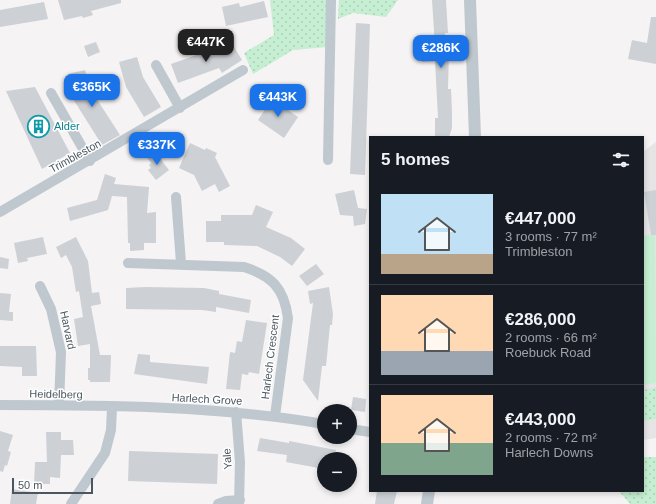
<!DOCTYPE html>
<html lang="en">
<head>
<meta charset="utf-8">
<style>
	:root { --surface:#171b24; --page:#20242c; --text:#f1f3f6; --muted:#9ea1a6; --line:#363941; --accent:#1a73e8 }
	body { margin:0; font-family:Helvetica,sans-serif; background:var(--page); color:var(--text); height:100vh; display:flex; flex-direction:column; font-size:15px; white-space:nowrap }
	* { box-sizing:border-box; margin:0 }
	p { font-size:13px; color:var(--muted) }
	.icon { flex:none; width:22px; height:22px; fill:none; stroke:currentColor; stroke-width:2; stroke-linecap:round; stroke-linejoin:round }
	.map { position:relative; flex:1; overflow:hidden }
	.sheet { position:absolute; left:369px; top:136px; width:275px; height:356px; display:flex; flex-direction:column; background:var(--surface); border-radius:0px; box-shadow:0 2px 6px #0003 }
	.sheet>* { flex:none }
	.buttons { position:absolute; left:317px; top:404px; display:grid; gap:8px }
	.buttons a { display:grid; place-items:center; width:40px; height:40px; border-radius:50%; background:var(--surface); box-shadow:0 2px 6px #0003; font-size:20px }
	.scale { position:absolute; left:12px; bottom:10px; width:81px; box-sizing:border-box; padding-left:4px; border:2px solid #4b5760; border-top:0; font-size:11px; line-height:14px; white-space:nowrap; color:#4b5760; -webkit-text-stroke:3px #fff; paint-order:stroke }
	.price { position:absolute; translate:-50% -34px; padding:0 9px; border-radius:8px; background:var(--accent); color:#fff; font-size:13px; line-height:26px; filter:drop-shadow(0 1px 2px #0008) }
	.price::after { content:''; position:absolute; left:50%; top:24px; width:12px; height:9px; margin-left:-6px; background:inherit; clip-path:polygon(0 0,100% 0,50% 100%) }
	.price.on { background:#222; color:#fff }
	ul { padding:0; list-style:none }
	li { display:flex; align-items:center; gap:12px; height:100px; padding:0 12px }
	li+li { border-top:1px solid var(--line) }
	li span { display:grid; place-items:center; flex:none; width:112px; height:80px; border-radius:0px; color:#555 }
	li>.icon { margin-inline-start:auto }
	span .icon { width:48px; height:48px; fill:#fffc; stroke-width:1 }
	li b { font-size:17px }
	h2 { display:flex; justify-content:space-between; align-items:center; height:48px; padding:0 12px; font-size:17px }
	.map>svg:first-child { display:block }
	.education { fill:#e6e4e5 }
	.green { fill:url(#green-dots) }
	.pitch { fill:#c5eed2 }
	.building { fill:#cdd0d5 }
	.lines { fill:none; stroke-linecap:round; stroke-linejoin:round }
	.minor { stroke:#bfc8ce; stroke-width:10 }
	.tertiary { stroke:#bfc8ce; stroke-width:12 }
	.labels { text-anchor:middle; stroke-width:3; stroke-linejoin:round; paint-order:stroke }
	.culture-label { font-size:11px; fill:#0d838f; stroke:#fff; text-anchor:start }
	.street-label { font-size:11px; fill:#4b5760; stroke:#fff }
</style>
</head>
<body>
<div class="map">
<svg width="656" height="504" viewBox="0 0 656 504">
	<defs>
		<pattern id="green-dots" width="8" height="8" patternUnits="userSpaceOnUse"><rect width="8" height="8" fill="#c5eed2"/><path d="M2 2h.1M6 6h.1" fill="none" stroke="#abceb7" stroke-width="1.8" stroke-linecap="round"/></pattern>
	</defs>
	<rect width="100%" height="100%" fill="#f5f3f3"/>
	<!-- education -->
	<path class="education" d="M656,142V438L643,440V152Z"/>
	<!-- green -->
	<path class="green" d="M270,0H329L327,47L293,50L253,74L244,53L274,35Z
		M339,0H398L386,17L353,13L338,19Z
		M656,387V419L643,421V390Z
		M643,457H656V504H630L619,491H643Z"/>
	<!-- pitch -->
	<path class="pitch" d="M655,234L656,383L643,385V236Z"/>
	<!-- building -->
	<path class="building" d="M58,0H121V3L91,11L93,15L83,18L82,16L64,20Z
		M432,0H446L448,33H445V50H449L448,89H451L452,112V128L449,137H435V118H438L435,61L422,62L421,46H435Z
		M264,1L268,17L226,26L222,7L239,3L240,7Z
		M44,2L48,19L0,27V10Z
		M651,17H656V64L628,59L632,40L647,43Z
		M356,23L370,24L365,175L350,174Z
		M96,42L100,52L88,57L84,46Z
		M231,42L242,60L222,73L219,68L178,83L171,64L208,51L210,55Z
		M137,57L143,77L161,107L144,117L126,87L119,62Z
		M85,70L89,87L120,135L102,145L73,99L68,74Z
		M35,87L70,153L42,169L6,91Z
		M272,99L298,117L284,138L258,120Z
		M190,143L205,150L206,148L217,153L215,157L230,186L219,192L215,184L202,191L194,175L179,168Z
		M155,152L169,170L156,180L148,170L151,168L149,165L151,163L147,158Z
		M105,174L116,178L114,184L149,187L147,213L156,212V243H144V250L130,251V243H128L127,197L112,196L108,210L70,221L67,208L97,200Z
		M354,190L358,208L367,209L365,224L354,226L353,216L340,215L335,194Z
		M656,190V235H651L644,192Z
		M256,205L273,212L266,227L291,238L305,249L292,266L280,257L257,246L224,245V242H206V221H221V215H252Z
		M43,237L47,254L27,258L28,261L18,263L14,243Z
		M76,237L88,261L92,293L99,292L101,304L91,306L100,355H111L110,382H90V380H88V368H90V344L78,346L74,319L83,317L79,291L76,292L72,267L66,255L61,258L56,247Z
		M0,257L9,259L8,269L0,268Z
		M316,264L324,274L307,286L299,276Z
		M145,287L204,288L219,291V294L251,300L249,313L216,307V312L202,310L126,309V288Z
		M329,287L333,314L332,325H330L326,366H322L318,401L303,380L313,303L310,304L308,291Z
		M0,293L11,294L9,312H13V321L0,320Z
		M246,320L267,323L259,374L249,372L248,375L242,374L240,390L226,389L230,352L235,353L237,341L242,342Z
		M0,346H36L37,376H22V367L0,366Z
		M138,354L150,355V362L209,367L207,384L134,374Z
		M353,397L366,399L365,412L351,410Z
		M0,431L13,435L8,451L11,452L7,466L5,465L3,472L0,471Z
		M46,432H61V440H73L74,455H61L60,478L50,477V484H34L35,462H47Z
		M260,438L289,443V441L336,450L334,459H324V469L286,462L287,455L257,451Z
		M129,451L218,454L217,484L128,481Z
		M12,489L38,493L36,504H10Z
		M377,491H397L394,504H375Z"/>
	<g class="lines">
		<!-- minor -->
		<path class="minor" d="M156,65L180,108
			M51,93L90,161
			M328,160L331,0
			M176,197L181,263
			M0,212L243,70
			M128,263L244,267C272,276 284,288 288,318L275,416
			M40,286L51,309L61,352L59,405
			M0,405C108,405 218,406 324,424
			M236,412L240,462L239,504
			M350,429L370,432
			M71,504L105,453L111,430L112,407
			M218,504L226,501L240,500"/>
		<!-- tertiary -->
		<path class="tertiary" d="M470,0L475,137
			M427,504L429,491"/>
	</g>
	<!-- icons -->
	<defs>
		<symbol id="building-ring" viewBox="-11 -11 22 22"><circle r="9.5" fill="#fff" stroke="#0f9aa8" stroke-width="1.5"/><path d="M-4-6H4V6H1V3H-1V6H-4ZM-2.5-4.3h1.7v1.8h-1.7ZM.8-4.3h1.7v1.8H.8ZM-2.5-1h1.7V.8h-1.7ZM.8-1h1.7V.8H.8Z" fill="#0f9aa8"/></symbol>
	</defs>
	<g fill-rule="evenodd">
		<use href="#building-ring" x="26" y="114" width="25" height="25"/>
	</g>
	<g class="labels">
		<!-- culture labels -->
		<g class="culture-label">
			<text x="54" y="130">Alder</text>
		</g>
		<!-- street labels -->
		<g class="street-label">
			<text transform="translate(75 156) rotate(-29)" y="4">Trimbleston</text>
			<text transform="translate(68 330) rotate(78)" y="4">Harvard</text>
			<text transform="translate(270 357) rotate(-83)" y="4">Harlech Crescent</text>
			<text transform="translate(56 394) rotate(1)" y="4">Heidelberg</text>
			<text transform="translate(207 399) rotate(3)" y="4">Harlech Grove</text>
			<text transform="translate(227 459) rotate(-94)" y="4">Yale</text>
		</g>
	</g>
</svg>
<div class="buttons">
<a>+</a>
<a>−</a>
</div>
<div class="scale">50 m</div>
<b class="price on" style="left:206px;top:63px">€447K</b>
<b class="price" style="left:441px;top:69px">€286K</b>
<b class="price" style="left:92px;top:108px">€365K</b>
<b class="price" style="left:278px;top:118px">€443K</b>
<b class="price" style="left:157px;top:166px">€337K</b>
<section class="sheet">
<h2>5 homes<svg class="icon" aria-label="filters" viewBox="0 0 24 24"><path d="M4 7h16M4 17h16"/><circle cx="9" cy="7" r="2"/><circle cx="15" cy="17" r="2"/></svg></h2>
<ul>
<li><span style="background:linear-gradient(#bfe0f5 75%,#b9a48a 0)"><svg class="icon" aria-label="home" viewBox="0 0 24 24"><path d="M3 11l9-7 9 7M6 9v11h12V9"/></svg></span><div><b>€447,000</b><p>3 rooms · 77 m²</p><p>Trimbleston</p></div></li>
<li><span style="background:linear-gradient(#ffd9b3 70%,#9aa5b1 0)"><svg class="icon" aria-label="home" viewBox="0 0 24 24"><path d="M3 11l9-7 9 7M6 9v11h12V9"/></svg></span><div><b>€286,000</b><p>2 rooms · 66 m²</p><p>Roebuck Road</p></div></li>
<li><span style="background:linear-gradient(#ffd9b3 60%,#7fa58c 0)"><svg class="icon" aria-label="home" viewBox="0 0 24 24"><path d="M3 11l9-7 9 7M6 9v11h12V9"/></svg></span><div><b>€443,000</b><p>2 rooms · 72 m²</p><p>Harlech Downs</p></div></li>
</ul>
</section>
</div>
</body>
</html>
